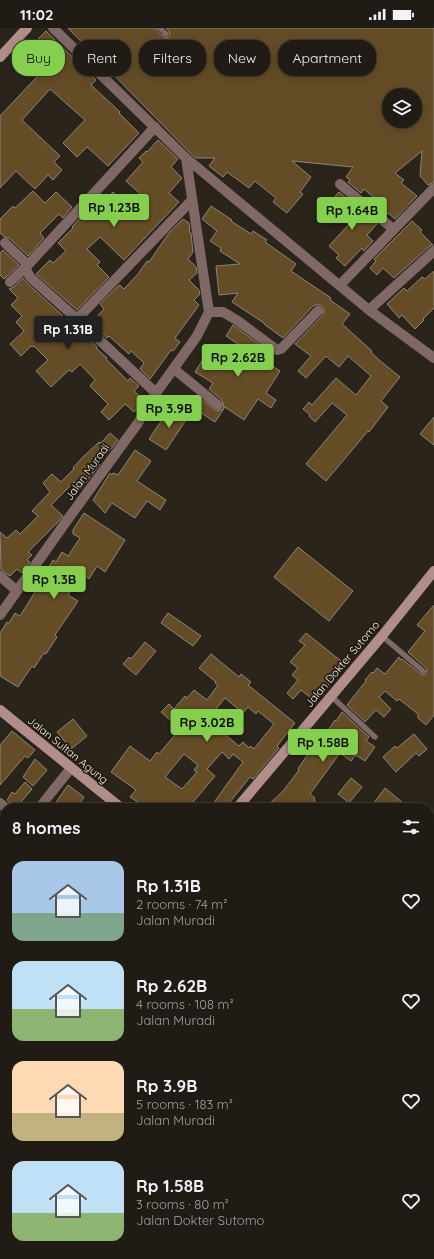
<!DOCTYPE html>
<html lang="en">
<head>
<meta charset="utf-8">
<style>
	:root { --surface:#201b14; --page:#28241d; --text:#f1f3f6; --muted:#a2a1a0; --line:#3d3934; --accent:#84cf4d }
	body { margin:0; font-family:Quicksand,sans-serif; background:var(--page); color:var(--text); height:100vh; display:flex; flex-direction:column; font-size:15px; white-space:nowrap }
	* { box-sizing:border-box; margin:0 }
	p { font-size:13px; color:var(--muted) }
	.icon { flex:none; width:22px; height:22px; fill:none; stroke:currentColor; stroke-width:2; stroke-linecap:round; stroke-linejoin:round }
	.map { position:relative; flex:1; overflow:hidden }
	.panel { position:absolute; left:0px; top:775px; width:434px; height:456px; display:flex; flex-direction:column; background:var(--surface); border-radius:16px 16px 0 0; box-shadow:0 2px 10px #0003,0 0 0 1px var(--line) }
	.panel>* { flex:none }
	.banner { position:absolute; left:12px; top:12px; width:410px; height:36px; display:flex; gap:8px }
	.buttons { position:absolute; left:382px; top:60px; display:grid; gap:8px }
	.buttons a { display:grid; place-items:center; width:40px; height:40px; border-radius:50%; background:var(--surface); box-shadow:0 2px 10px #0003,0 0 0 1px var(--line); font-size:20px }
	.price { position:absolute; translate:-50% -34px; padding:0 9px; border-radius:4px; background:var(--accent); color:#111; font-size:13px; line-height:26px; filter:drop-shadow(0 1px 2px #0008) }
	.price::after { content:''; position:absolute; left:50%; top:24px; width:12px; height:9px; margin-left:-6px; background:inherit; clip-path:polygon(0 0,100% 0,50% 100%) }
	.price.on { background:#222; color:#fff }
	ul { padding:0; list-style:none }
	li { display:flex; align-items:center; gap:12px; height:100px; padding:0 12px }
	li span { display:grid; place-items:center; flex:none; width:112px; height:80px; border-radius:12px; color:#555 }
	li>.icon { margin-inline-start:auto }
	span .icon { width:48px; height:48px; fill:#fffc; stroke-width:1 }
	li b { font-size:17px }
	h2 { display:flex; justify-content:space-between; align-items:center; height:48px; padding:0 12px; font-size:17px }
	.tag { padding:0 14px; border-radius:16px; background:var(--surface); box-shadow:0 2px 10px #0003,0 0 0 1px var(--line); font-size:14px; line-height:36px }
	.tag.on { background:var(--accent); color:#111 }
	.status { display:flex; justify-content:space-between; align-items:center; height:28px; padding:0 20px; background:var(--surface); direction:ltr }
	.status svg { height:11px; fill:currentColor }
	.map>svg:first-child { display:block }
	.building { fill:#644c26; stroke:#8d867b; fill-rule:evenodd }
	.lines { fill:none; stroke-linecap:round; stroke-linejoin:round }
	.lane { stroke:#7f6866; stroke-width:5.5 }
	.street { stroke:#7f6866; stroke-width:10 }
	.secondary { stroke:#b28e8b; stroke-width:10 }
	.primary { stroke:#d9aca8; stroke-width:10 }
	.rail { stroke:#858079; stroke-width:3; stroke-dasharray:5 5; stroke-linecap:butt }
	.labels { text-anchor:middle; stroke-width:3.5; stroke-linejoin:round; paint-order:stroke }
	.street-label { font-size:11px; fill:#f2eee8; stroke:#211b12 }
</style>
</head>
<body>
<div class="status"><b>11:02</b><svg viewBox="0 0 49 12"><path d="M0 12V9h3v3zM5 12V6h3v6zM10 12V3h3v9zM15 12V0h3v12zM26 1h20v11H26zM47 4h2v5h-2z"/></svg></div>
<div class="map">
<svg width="434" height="1231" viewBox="0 0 434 1231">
	<rect width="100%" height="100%" fill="#2a241b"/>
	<!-- building -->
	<path class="building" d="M68,0H156L157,3L165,10L169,9L170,7L169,3L166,0H434V154L428,157L420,148L422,123L395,145L404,152L401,155L417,168L395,191L388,185L386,187L374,176L377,172L364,161L361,165L348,154L350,152L346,149L353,139L292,133L311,149L300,164L303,166L287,185L273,174L276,170L255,153L249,160L227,144L223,149L209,138L215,130H196L190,125ZM389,67H415V93H389Z
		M46,3L96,52L91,57L120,84L119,85L139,105L108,138L87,119L77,129L63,115L85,92L50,61L22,92L60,128L54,134L62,142L53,152L48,147L35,161L16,143L0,160V88L51,34L32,17Z
		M158,112L178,131L171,139L182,150L169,165L179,174L124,232L100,209L87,221L100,234L97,237L109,249L77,282L36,246L50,232L53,235L66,223L58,215L73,200L72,199L81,189L84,191L98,177L99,178L113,164L134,185L147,172L126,153L143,134L139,130L146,123L147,124Z
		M33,163L45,175L56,164L72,179L63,190L59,186L40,205L44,210L28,228L9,210L4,209L0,205V191L13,178L15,180Z
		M339,164L377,196L367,207L373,213L364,223L362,220L345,238L336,230L339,227L329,218L351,194L330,174Z
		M211,178L232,192L231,193L251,206L253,203L267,212L265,214L296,236L291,243L331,270L330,272L350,286L342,296L372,323L371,324L378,331L400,349L381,373L388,379L369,404L368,403L326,453L306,436L347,387L332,375L315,394L309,388L310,387L303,381L309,374L312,377L336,350L356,367L371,348L348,328L339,339L326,328L306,350L298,343L311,328L295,316L323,287L324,281L320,277H317L313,278L283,310L264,296V295L232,274L238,265L219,267L216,238L240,236L220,223L221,220L210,213L217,203L202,191Z
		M183,191L189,195L190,202L189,203L191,205L193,224L188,231L196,239L197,245L189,252L199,262L200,266L194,272L199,277L175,310L180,314L173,323L171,322L150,351L140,341L144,335L131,323L129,326L109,308L107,310L91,295L104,281L100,276L118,258L120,257L124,261L138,246L147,233L149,234L169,205Z
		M412,193L422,202L420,204L433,217L430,218L394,250L383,240L377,247L370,240L376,233L374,231Z
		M3,222L19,237L4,251L0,247V225Z
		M434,243V280L423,291L424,292L415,301L402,287L399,290L387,276L404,260L407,263L422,249L425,251Z
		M23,250L27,255L97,319L96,320L107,330L106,331L128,353L130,350L139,358L134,363L144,372L134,384L125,376L109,392L101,384L108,376L90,358L95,352L80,336L72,344L69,342L51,359L36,343L48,332L34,318L32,319L31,318L21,328L10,316L24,303L16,294L22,288L11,277L18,270L9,261L14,259Z
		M233,297L260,317L257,321L271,330L267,335L280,343L266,365L276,372L271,380L258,371L244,392L225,379L215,394L192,379L198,369L217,383L223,381L224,378L222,372L209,361L213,355L195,344L210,320L231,334L241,318L226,308Z
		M172,379L188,389L166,422L149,411L162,392L163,393Z
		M434,389V417L420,406Z
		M110,405L118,412L111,421L98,434L100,436L81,461L74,454L51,477L63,488L58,494L28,524L32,527L27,532L30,534L22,545L17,541L10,548L1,542L0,504L7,510L16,502L20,506L38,488L32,483L50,464L43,455L52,446L61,454L74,441L73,440L82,430L99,414L101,415Z
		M135,422L151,433L137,453L166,472L160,482L147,473L135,490L112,475L105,485L93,472L110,445L112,447L113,445L118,447Z
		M84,485L125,512L105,544L97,538L89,551L75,542L64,559L70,564L68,567L78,573L55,607L57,609L46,626L44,625L34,640L32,638L18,659L0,648V605L7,594L9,595L15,585L20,588L40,556H39L53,532L56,534L62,524L68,528L80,510L73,506V502Z
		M298,519L353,563L329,593L274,549Z
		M434,577V687L426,697L418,690V686L399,671L397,673L385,663L379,669L391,681L384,689L376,682L365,694L347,677L366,653L365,652L372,644L373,645L377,640L385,646L399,629L401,632L402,631L421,646L424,647L426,645L427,642L426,640L408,624L425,603L417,597Z
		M168,585L201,608L193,618L161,595Z
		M306,605L346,637L339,645H338L315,673L301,662L293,671L287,665L298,652L292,647L298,640L290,634L305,617L299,613Z
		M145,614L156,623L136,647L123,636L129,629L131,631Z
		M211,626L239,649L241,646L251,654L248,657L295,695L277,718L279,720L253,751L250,749L225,780H210L243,734L233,726L229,731L222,724L207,741L215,748L188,780H147L130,769L136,762L111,744L130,718L150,733L157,724L159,726L180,701L161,684L169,676L174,681L185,668L187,670L194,662L207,672L218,657L215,655L216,654L199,640ZM225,670L243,685L248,679L256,686L258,683L274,696L254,721L251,718L249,720L243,714L239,718L207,692ZM184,726L198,737L194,742L197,744L182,761L165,749Z
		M342,684L369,709L366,713L375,719L365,733L356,727L351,733L340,725L310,766L315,770L314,772L322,780H265L284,762L299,742L298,741L319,709L322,711L335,692L336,693Z
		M73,691L87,708L71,721L57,704Z
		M12,703L35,722L28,730L25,728L0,757V717Z
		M414,706L427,721L419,728L416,725L396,744L383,729L395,718L397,720Z
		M35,731L47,742L33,758L23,749Z
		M351,750L362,759L349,775L338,766Z
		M25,754L32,761L16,780H12L10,775L7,772L12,764L15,766Z
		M68,757L84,769L77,780H52Z
		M385,760L409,780H378L373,776Z"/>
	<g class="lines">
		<!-- lane -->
		<path class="lane" d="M160,0L166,6
			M382,608L423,643
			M331,668L375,709
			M345,1231L348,1226"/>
		<!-- street -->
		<path class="street" d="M53,0L186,130L369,282L434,330
			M340,156L393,201
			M5,215L28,237
			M26,239L27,244L31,250L77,291L156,365
			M10,254L26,239L155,99
			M340,257L434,160
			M369,282L434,223
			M209,284H223L238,293L277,322L281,321L318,283
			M77,291L192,172
			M174,341L218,377
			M0,548L17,563
			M0,587L68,491L138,395L156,365L197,308L209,284L186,130
			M0,775L6,780
			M39,780L71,740
			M0,832L5,825
			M0,1020H5
			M0,1038H5
			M429,1204L434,1198
			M70,1231L75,1226"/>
		<!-- secondary -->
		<path class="secondary" d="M0,29L27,0
			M0,682L121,780
			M237,780L382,608L434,543"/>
		<!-- primary -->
		<path class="primary" d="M0,960L5,963
			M395,1226L403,1231"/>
		<!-- rail -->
		<path class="rail" d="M0,1026H5
			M429,1037H434"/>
	</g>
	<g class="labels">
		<!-- street labels -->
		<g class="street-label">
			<text transform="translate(87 444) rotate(-54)" y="4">Jalan Muradi</text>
			<text transform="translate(342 636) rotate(-50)" y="4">Jalan Dokter Sutomo</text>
			<text transform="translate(68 722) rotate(39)" y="4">Jalan Sultan Agung</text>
		</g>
	</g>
</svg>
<div class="buttons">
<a><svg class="icon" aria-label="layers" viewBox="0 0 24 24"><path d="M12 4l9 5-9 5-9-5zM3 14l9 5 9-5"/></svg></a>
</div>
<b class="price" style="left:114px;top:200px">Rp 1.23B</b>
<b class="price" style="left:352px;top:203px">Rp 1.64B</b>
<b class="price on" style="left:68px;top:322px">Rp 1.31B</b>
<b class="price" style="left:238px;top:350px">Rp 2.62B</b>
<b class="price" style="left:169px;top:401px">Rp 3.9B</b>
<b class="price" style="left:54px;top:572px">Rp 1.3B</b>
<b class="price" style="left:207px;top:715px">Rp 3.02B</b>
<b class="price" style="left:323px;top:735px">Rp 1.58B</b>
<div class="banner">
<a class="tag on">Buy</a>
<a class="tag">Rent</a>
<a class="tag">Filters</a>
<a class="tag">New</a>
<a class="tag">Apartment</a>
</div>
<section class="panel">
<h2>8 homes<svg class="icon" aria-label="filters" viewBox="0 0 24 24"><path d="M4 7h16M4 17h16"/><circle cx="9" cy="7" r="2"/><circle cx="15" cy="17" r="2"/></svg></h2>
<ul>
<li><span style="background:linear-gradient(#a9c7e8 65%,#7fa58c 0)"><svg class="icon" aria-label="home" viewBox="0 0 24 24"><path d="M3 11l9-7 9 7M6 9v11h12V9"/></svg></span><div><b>Rp 1.31B</b><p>2 rooms · 74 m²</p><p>Jalan Muradi</p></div><svg class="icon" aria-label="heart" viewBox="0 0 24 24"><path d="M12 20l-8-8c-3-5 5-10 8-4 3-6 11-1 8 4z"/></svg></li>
<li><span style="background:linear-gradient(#bfe0f5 60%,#8fb573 0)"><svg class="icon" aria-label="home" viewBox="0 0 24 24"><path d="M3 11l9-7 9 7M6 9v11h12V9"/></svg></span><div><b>Rp 2.62B</b><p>4 rooms · 108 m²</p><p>Jalan Muradi</p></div><svg class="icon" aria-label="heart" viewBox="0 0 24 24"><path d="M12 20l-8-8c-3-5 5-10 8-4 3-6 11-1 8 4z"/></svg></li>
<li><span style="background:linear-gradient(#ffd9b3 65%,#c2b280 0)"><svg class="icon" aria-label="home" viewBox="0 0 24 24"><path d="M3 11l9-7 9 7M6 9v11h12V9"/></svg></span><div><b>Rp 3.9B</b><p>5 rooms · 183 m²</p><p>Jalan Muradi</p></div><svg class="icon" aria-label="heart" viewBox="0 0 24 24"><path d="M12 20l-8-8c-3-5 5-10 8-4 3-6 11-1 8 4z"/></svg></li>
<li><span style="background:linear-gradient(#bfe0f5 65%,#8fb573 0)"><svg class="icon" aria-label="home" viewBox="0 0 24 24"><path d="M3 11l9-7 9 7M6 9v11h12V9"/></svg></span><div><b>Rp 1.58B</b><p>3 rooms · 80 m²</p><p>Jalan Dokter Sutomo</p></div><svg class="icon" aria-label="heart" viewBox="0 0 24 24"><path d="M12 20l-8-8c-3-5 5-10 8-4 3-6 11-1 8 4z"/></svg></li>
</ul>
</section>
</div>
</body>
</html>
